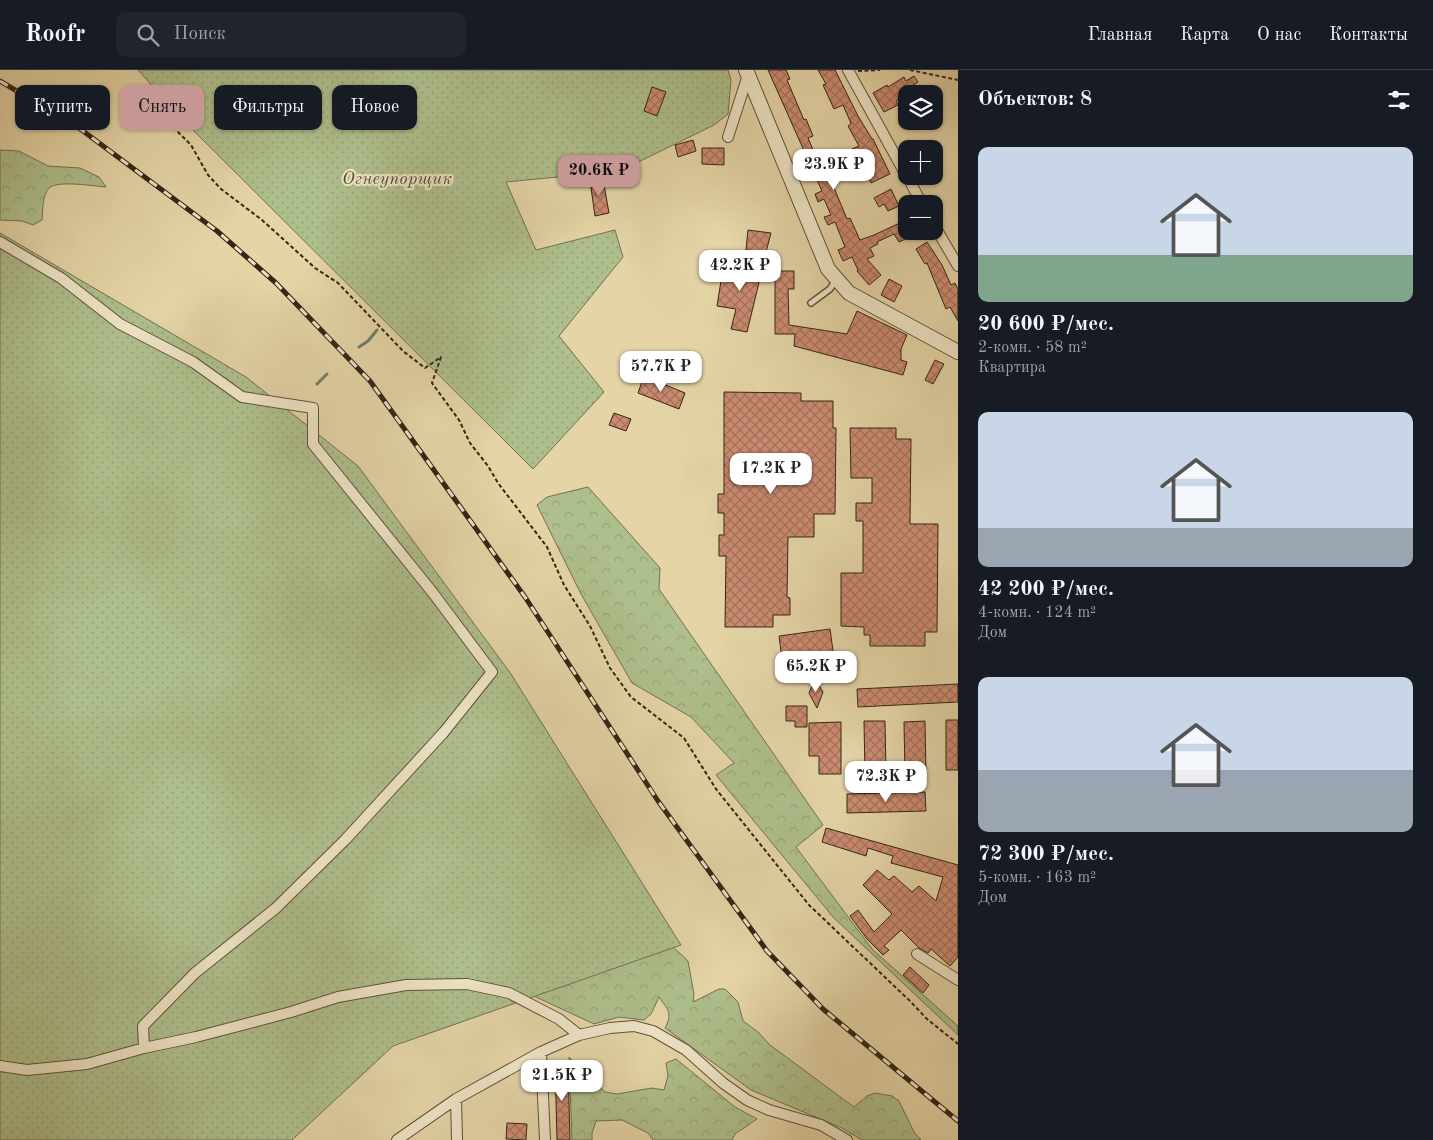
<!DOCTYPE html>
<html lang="ru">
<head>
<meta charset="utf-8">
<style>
	:root { --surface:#171b24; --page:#20242c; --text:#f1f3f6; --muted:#9ea1a6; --line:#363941; --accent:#c59692 }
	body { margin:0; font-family:"Old Standard TT",serif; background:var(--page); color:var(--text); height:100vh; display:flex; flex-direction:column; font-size:19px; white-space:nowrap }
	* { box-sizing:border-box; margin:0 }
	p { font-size:16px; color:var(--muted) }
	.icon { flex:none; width:28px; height:28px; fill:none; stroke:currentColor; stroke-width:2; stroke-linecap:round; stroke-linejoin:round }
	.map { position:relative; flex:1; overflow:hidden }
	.drawer { display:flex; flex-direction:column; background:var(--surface); width:475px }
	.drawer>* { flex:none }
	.banner { position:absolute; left:15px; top:15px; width:475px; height:45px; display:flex; gap:10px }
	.fabs { position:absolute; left:898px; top:15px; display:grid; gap:10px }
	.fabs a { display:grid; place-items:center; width:45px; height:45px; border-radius:10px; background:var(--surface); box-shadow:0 1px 4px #0004; font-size:25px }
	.price { position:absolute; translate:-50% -42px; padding:0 11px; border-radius:10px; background:#fff; color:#222; font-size:16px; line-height:32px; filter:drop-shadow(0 1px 2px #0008) }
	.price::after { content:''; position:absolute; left:50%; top:30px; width:15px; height:11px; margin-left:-8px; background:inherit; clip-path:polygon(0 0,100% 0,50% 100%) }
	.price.selected { background:var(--accent); color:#111 }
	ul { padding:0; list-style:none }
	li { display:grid; align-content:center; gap:10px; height:265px; padding:0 20px }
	li span { display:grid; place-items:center; height:155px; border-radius:10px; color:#555 }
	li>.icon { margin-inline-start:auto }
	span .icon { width:90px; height:90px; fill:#fffc; stroke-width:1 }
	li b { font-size:21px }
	h2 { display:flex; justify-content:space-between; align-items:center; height:60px; padding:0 20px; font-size:21px }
	.chip { padding:0 18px; border-radius:10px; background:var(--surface); box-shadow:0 1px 4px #0004; font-size:18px; line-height:45px }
	.chip.selected { background:var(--accent); color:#111 }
	header { display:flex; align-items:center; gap:30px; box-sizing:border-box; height:70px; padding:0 25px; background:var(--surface); border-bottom:1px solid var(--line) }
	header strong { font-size:24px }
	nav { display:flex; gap:28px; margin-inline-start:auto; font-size:18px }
	.search { width:350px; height:45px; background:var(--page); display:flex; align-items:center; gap:12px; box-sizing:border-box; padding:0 18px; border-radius:10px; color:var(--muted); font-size:19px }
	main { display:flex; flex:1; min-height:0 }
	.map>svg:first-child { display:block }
	.forest { fill:url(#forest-crowns); stroke:#717250 }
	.garden { fill:url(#garden-dots); stroke:#717250 }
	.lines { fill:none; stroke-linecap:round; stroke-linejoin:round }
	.stream { stroke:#6f7e69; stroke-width:3 }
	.building { fill:url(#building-cross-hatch); stroke:#342613 }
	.service-casing { stroke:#605238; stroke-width:8 }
	.minor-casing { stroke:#605238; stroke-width:12 }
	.tertiary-casing { stroke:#605238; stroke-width:16 }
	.path { stroke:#342613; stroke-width:2; stroke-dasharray:4 2.5; stroke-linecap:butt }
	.service { stroke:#ede3c5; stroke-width:5 }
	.minor { stroke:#ede3c5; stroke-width:10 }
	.tertiary { stroke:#ede3c5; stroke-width:14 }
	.rail-casing { stroke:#342613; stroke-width:5 }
	.rail { stroke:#ede3c5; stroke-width:3; stroke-dasharray:9; stroke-linecap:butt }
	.labels { text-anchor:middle; stroke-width:4.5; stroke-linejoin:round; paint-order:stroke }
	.park-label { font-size:18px; font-style:italic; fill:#524c31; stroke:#ede3c5 }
</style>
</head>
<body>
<header>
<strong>Roofr</strong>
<div class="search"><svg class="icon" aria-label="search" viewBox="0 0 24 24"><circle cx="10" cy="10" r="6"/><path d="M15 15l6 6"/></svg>Поиск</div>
<nav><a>Главная</a><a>Карта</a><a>О нас</a><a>Контакты</a></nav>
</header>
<main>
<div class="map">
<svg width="958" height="1070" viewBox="0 0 958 1070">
	<defs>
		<pattern id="forest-crowns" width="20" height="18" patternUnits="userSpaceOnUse" patternTransform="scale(1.25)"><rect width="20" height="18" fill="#aebe8c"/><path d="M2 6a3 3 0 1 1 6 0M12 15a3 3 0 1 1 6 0" fill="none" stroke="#96a378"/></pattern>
		<pattern id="garden-dots" width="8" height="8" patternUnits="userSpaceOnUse" patternTransform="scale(1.25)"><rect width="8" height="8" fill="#aebe8c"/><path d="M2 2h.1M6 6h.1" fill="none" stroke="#96a378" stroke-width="1.8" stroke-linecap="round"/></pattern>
		<pattern id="building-cross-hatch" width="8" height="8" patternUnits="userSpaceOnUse" patternTransform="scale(1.25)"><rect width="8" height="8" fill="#cb8b71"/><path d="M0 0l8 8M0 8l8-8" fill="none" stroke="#a6715c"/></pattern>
	</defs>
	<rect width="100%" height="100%" fill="#e4d4a6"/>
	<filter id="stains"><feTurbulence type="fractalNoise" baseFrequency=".004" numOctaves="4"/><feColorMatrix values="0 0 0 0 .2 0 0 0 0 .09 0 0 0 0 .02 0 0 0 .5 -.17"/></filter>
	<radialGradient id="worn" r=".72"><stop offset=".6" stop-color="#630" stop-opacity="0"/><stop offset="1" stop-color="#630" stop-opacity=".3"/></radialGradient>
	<!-- forest -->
	<path class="forest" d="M0,80L19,81L48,96L80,98L99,107L106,117C93,116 58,110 49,118C42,125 43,141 42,150L33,155L22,151L0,150Z
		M588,417L660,498L659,519L823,755L796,777L872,879L958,956V965L833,847L716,705L734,693L691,647L632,613L581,524L537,435L547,427Z
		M669,873L688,891L694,924L693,932L719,919H725L738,932L743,951L758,962L770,975L854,1037L867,1026L875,1023L892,1026L899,1031L914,1062L921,1070H862L842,1058L751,1020L665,958C673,943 668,940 659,927L651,944L644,950L619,947L594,954L480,901Z
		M569,987L605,1022L617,1024L652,1018L664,1020L668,1006L666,993L676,989L735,1037L757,1049L735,1064L732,1070H653L648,1063L622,1050L596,1051L592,1063V1070H572Z"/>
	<!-- garden -->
	<path class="garden" d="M138,0H728L731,10L728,44L714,55L620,101L506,112L536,180L615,160L623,187L559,266L604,322L533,399L177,44Z
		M0,163L246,307L358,396L511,604L681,875L393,976L292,1070H0Z"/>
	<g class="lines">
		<!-- stream -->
		<path class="stream" d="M359,277L368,271L377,260
			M317,314L327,304"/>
	</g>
	<!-- building -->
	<path class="building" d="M768,0H786L790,9L787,10L804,50L806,49L813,66L808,68L823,103L827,101L847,149L850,148L860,170L874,165L904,151L906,156V163L908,168L899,172L894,164L877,172L878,174L870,178L874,186L867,189L881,205L869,215L857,201L858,200L852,187L843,191L838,180L845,177L835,152L828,155L824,147L831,145L824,129L818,132L815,124L822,121Z
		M818,0H835L858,46L872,69H873L890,104L871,113L859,88L857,89L852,79L859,76L848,56L851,54L850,51L843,35L834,39L823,15L826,14Z
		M914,6L918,12L910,17L912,20L896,31L898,35L884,42L873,23L887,15L888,17L904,7L906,11Z
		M652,17L666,22L657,46L644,41Z
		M693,70L696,81L678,87L675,75Z
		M702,78H724V95L702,94Z
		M603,109L609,143L595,146L590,111Z
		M891,119L899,136L888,141L884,134L879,137L874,128Z
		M748,160L771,163L766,182L746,180Z
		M927,172L942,195L951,215L955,213L958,219V251L950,237L946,239L927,193L925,194L916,179Z
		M724,192L744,195L745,192L763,196L747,262L731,259L736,239L717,236Z
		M775,201H794V219H788L789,255L847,264L857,241L907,265L901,279V290L907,292L903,305L794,276L795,264H775Z
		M889,209L902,216L894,232L881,225Z
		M935,290L944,294L933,314L925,310Z
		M644,306L685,323L679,339L638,323Z
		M724,322L801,323V331H833V358H836L835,444H814V467H788L787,527L790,528V545H773V557H725L726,486H719V465H724V443H718V424H724Z
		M614,343L631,349L626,361L609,355Z
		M850,358H896V369H911L910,454H938L937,562H925V576H870V565H864V557L841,556V503H863V451H856V433H872V408H851Z
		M830,559L835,595H844L845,606L809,607L808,595L789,598L788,588L782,589L779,566Z
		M815,609L823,622L817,638L809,623Z
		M958,614V632L858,637L857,619Z
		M786,636H807V657H795V651H786Z
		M946,650H958V700H946Z
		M864,651H885L886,704H865Z
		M925,651L926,704H905L904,652Z
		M841,652V704H819V686H809V653Z
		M925,722L926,741L847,743V724Z
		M826,758L958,795V887L950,896L931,879L928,883L919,878L901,860L884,876L889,880L883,885L867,869L850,846L858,840L874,862L892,844L863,815L877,800L889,810L894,806L912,822L919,816L936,831L943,807L891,793L893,786L868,778L866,786L822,772Z
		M910,897L929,915L923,923L903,905Z
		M555,994H568L570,1070H557Z
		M507,1053L527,1054L526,1070L506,1069Z"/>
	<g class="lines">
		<defs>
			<path id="service" d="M811,233L830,219L835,211"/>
			<path id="minor" d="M848,0L906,105
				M728,67L748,5
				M907,106L922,134
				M934,155L958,196
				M0,172L61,208L120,254L193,292L242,327L313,338V374L433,523L492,602L444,662L346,769L276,838L195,903L143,956L144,978
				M917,884L958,910
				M541,982L545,1070
				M0,996L27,1000L87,994L144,978L196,967L291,942L338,927L406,915L467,914L509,923L559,949L579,965
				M456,1029L457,1070
				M397,1070L456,1029L541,982L579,965L610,958L634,956L653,961L686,980L723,1013L747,1030L769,1040L821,1055L847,1070"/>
			<path id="tertiary" d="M746,0L828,199L849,223L958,282"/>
		</defs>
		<!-- service casing -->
		<use href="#service" class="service-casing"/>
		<!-- minor casing -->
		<use href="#minor" class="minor-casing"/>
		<!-- tertiary casing -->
		<use href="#tertiary" class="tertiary-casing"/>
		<!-- path -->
		<path class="path" d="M910,0L958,10
			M858,1L880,0
			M173,57L191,75L208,105L221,119L262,150L315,198L338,213L403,281L425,298L441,287L432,313L459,350L470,373L488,396L498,413L547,477L564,515L590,556L610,598L631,627L684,668L716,719L809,835L910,931L927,949L958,974"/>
		<!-- service -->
		<use href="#service" class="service"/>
		<!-- minor -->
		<use href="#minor" class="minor"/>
		<!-- tertiary -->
		<use href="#tertiary" class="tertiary"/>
		<defs>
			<path id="rail" d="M0,11L79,58L217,161L276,213L370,311L525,527L658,731L767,881L823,939L958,1051"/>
		</defs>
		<!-- rail casing -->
		<use href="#rail" class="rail-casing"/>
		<!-- rail -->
		<use href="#rail" class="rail"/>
	</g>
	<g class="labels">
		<!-- park labels -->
		<g class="park-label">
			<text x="397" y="114">Огнеупорщик</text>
		</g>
	</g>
	<rect width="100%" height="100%" filter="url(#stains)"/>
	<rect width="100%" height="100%" fill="url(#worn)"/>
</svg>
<div class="fabs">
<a><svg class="icon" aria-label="layers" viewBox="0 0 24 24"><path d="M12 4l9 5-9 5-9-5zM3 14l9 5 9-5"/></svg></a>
<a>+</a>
<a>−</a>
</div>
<b class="price" style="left:834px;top:121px">23.9K ₽</b>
<b class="price selected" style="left:599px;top:127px">20.6K ₽</b>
<b class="price" style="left:740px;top:222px">42.2K ₽</b>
<b class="price" style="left:661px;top:323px">57.7K ₽</b>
<b class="price" style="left:771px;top:425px">17.2K ₽</b>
<b class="price" style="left:816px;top:623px">65.2K ₽</b>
<b class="price" style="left:886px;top:733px">72.3K ₽</b>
<b class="price" style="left:562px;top:1032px">21.5K ₽</b>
<div class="banner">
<a class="chip">Купить</a>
<a class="chip selected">Снять</a>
<a class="chip">Фильтры</a>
<a class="chip">Новое</a>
</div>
</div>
<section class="drawer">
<h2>Объектов: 8<svg class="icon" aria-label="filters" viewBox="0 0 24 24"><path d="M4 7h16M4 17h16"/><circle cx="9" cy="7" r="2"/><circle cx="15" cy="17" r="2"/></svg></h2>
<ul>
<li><span style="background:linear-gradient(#c9d6e8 70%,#7fa58c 0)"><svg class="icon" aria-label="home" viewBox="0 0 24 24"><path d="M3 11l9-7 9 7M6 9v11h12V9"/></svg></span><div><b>20 600 ₽/мес.</b><p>2-комн. · 58 m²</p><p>Квартира</p></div></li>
<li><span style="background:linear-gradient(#c9d6e8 75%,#9aa5b1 0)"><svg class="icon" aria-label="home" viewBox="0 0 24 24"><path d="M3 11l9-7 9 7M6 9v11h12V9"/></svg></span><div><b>42 200 ₽/мес.</b><p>4-комн. · 124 m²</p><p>Дом</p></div></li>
<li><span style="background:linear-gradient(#c9d6e8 60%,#9aa5b1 0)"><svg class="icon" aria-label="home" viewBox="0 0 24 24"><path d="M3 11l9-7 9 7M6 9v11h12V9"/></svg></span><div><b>72 300 ₽/мес.</b><p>5-комн. · 163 m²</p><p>Дом</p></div></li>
</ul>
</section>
</main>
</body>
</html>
